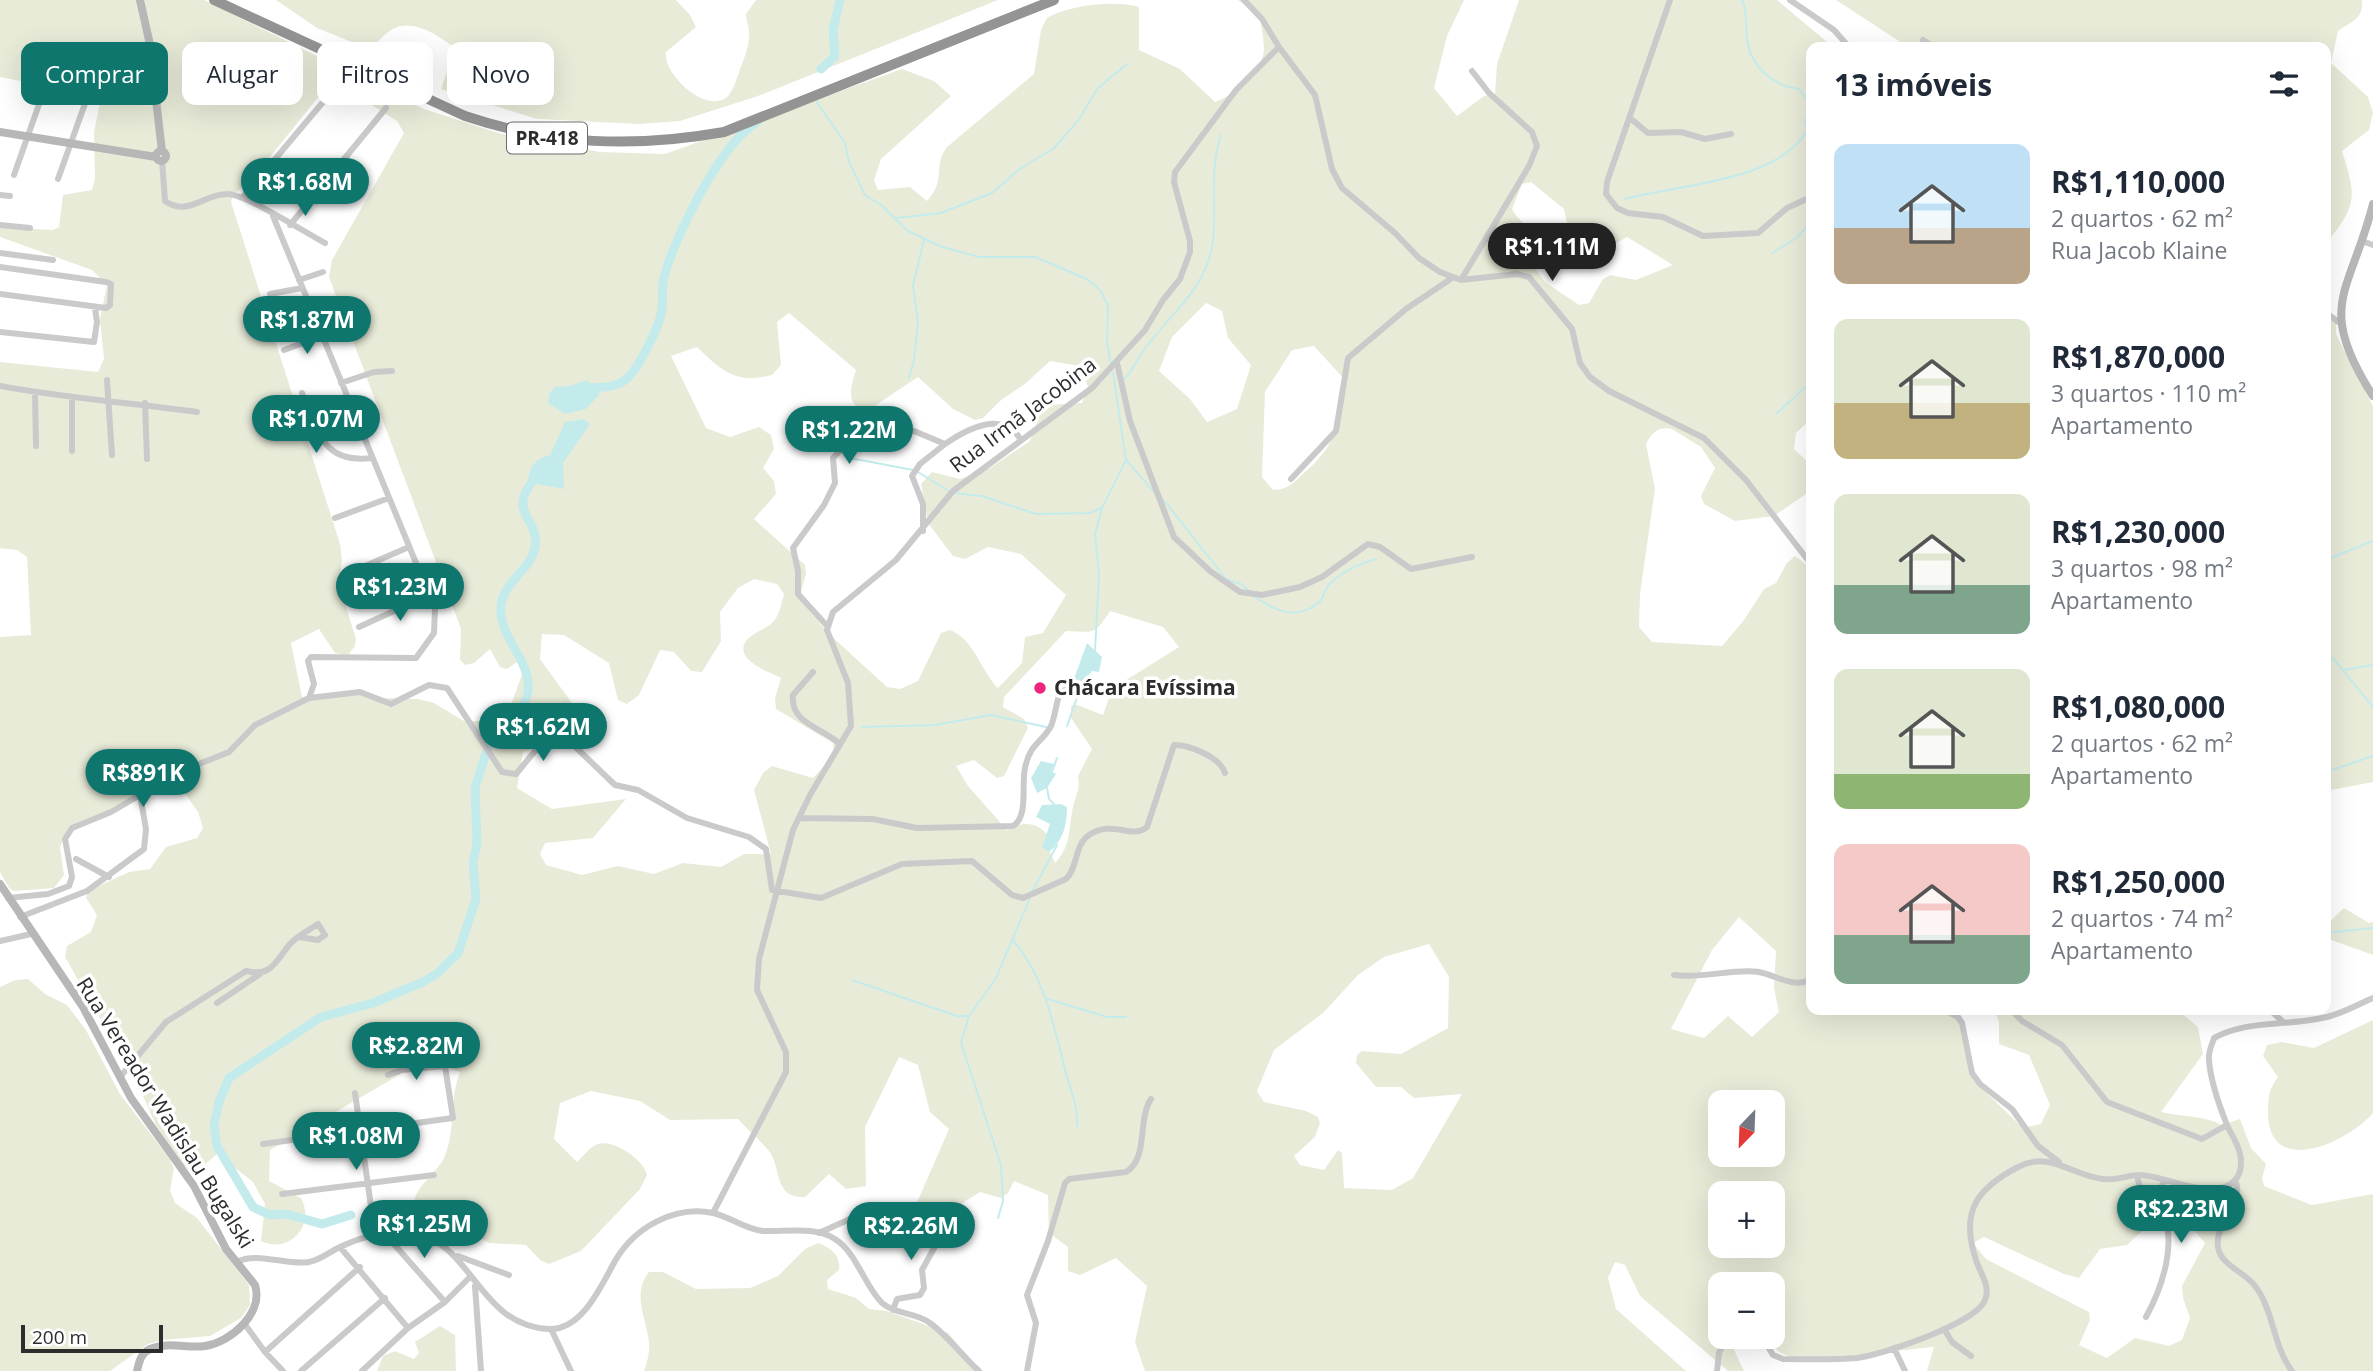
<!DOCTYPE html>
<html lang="pt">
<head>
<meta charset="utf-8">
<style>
	:root { --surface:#fff; --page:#f2f2f3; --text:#1f2937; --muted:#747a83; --accent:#0f766e }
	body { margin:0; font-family:"Open Sans",sans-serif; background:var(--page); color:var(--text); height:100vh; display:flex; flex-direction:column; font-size:26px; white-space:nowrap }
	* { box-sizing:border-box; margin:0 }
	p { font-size:23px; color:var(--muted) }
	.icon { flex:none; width:38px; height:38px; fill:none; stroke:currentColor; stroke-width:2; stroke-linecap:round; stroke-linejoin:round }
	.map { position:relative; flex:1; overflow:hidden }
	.details { position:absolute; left:1806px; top:42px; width:525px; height:973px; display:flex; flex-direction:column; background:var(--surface); border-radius:14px; box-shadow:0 7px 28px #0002 }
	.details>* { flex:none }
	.top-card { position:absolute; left:21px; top:42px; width:665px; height:63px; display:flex; gap:14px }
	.needle { width:46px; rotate:203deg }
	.fabs { position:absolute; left:1708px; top:1090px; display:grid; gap:14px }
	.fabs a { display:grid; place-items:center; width:77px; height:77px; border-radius:14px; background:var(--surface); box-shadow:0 7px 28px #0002; font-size:35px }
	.scale { position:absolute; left:21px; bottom:18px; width:142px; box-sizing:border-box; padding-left:7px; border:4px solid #2d2d2d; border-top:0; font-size:19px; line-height:24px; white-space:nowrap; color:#2d2d2d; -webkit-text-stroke:5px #fff; paint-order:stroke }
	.price { position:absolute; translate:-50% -60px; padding:0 16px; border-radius:24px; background:var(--accent); color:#fff; font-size:23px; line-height:46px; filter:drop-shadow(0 2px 4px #0008) }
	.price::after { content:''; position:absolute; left:50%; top:42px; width:21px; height:16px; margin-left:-10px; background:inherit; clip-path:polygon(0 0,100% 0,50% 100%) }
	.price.on { background:#222; color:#fff }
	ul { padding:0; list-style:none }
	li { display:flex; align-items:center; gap:21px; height:175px; padding:0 28px }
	li span { display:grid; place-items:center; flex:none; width:196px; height:140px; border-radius:14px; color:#555 }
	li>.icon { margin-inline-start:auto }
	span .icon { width:84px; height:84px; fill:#fffc; stroke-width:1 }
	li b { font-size:30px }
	h2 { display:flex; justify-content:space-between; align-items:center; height:84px; padding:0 28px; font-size:30px }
	.chip { padding:0 24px; border-radius:14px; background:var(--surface); box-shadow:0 7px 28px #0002; font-size:24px; line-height:63px }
	.chip.on { background:var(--accent); color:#fff }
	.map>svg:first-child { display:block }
	.green { fill:#e9ebd9; fill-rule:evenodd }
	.water { fill:#c4ebec }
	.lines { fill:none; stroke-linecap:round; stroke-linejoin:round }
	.stream { stroke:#c4ebec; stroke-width:2 }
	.river { stroke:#c4ebec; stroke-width:9 }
	.street { stroke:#cacaca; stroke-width:6 }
	.secondary { stroke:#b7b7b7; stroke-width:8 }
	.highway { stroke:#949494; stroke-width:10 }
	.poi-dot { fill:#ed257d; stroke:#fff; stroke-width:2.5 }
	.labels { text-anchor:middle; stroke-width:7; stroke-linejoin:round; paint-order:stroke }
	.shield { fill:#fff; stroke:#6c6c6c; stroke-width:2 }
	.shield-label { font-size:19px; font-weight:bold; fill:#2d2d2d }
	.street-label { font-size:21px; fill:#2d2d2d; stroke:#fff }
	.poi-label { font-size:21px; font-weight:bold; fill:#2d2d2d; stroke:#fff; text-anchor:start }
</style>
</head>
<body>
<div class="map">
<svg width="2373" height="1371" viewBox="0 0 2373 1371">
	<rect width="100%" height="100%" fill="#fff"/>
	<!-- green -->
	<path class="green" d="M0,0H204L424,109L498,133L600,152L665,154L902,69L934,81L951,96L881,159L874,180L878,190L910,187L927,201C947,179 932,167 947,147L1034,74L1041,30L1047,18C1069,5 1116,0 1139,7V50L1180,69L1215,102C1234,95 1262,73 1264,50C1264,39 1261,26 1260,15L1238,0H1464L1447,36L1434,88L1457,116L1484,96L1495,94L1497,64L1519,0H1777L1833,47H1811V419L1796,433L1794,449L1811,465V485L1806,494L1774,516L1735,521L1704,504L1701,496L1715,468L1701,447L1672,429C1659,426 1652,432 1646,444L1655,489L1640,594L1639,627L1652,642L1722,646L1744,620L1764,589L1776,583L1787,563L1795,556L1811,568V1010H1951L1964,1020L1973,1080L2023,1128L2041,1124L2050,1105L2029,1055L1999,1044V1021L1994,1010H2178L2198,1027L2203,1054L2161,1112C2182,1117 2203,1115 2222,1125L2240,1119L2251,1148L2266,1164L2262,1178L2264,1186L2312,1205L2373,1194V1371H1927L1934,1347C1901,1349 1809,1366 1783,1354C1775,1350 1770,1341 1762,1337H1773V1284H1720V1337H1728L1744,1371H1728L1640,1296L1625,1265L1615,1262L1608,1278L1616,1309L1686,1371H1145L1135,1342L1147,1286L1116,1258L1080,1275L1068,1271V1247L1049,1233L1048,1195L1014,1181L1008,1193L1001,1198L980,1192L944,1215L915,1207L949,1129L930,1112L918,1065L899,1057L865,1127L866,1186L846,1189L829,1174L805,1197C773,1199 782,1168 769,1151C760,1140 748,1130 738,1119L670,1120L640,1101L591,1091L560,1103L554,1139L577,1162C583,1157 590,1146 598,1144C614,1139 644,1160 647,1175L640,1189L581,1251L549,1264L540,1260L526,1245L489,1243L452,1222L425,1225C418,1220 412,1212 414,1202C418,1183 436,1174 444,1158C456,1132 449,1099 460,1072L425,1060L270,1150L269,1181L301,1198C316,1225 289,1255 261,1241L265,1204L253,1182L217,1154L197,1171L188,1169L182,1164L156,1125L137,1083L65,957L67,946L91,932L97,915L86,898L88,891L129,872L150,869L166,847L197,838L203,828L198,812L172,775L112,812L77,823L66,833L60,847L64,875L54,888L14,891L9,888L0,872V637L31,635L27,557L17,550L0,548V362L98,372L104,359L100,319L107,285L92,270L0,237V227L53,230L59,227L63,195L92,190L95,179L94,133L101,97L0,77ZM332,80L397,121L404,133L332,260L329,277L461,629L460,660L465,665L474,663L490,649L500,667L507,669L517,662L524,669L512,702L481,721H464L434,703L418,699L381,698L356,693L331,698L302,697L291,643L319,629L335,653L348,655L355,646L356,639L339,585L342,560L340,544L231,202L233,195L253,178ZM1531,182L1564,209L1569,233L1582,244L1601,251L1627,237L1673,265L1636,280L1610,275L1603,279L1589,303L1579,305L1545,282L1535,268L1540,259L1558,255C1551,234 1521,229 1512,209L1522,184ZM1206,303L1222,311L1228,338L1251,365L1237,409L1207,422L1190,399L1159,371L1172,337ZM789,313L856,370C851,387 844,405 867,411L918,377L953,409L975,420L983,418L1000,401L1026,383L1050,361L1079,366L1088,387L1082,403L1048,405L1040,414L1030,441L990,468L960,479L932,472L921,484L928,523L953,556L965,559L988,547L1021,554L1066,595L1043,633L1025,637L1022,663L998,688C980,670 975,640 950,630L941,633L918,681L900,689L887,687L829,634L799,599L806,574L805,565L754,519L776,494L774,481L763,468L774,449L771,435L759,427L730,437L706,428L671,356L697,347C721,370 735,385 772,375L781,365L777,322ZM1314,346L1345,380C1338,422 1339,443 1305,472C1293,483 1290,489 1273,490L1262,477L1265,392L1292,350ZM754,579L777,584L784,594C782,602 779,615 774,621C767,629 753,632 746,641C733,661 771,672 781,678L775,698L776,709L833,743L834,755L813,778L772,766L763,773L754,790L771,854H744L721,867L683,863L654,874L618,866L582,875L546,865L540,854L545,843L593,838L626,799L552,809L517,788L523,752L567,736L576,724L572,703L540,659L542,634L564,635L609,663L618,700L627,704L639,695L660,650L674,652L691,671L702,672L721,641L720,612L738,588ZM1110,611L1163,627L1179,647L1112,689L1103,715L1075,704L1071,706V718L1092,749L1078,776C1080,792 1077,791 1073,807C1068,829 1072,845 1055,863L1047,846V834C1035,821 1021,822 1007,830L968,786L956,766L974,760L997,778L1004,776L1028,728L1024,719L1003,707L1004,697L1066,631C1094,632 1094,636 1110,611ZM1739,917L1776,951L1774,988L1779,1012L1752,1037L1728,1016L1704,1038L1671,1029L1712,950ZM1429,944L1449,977L1448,1028L1401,1054L1362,1051L1357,1055L1356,1063L1376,1087H1401L1414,1098L1462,1094L1413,1178L1392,1190L1344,1188L1342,1153L1338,1150L1324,1170L1300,1165L1294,1156L1315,1137L1320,1123L1318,1117L1306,1111L1264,1102L1257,1091L1274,1050L1323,1013L1358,975L1384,957ZM1720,1102H1773V1155H1720ZM1720,1194H1773V1246H1720ZM2175,1226L2192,1228L2205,1243L2182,1286L2183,1298L2190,1318L2182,1340L2169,1346L2135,1338L2107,1358L2079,1345L2090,1320L2089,1312L1986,1259L1973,1243L1984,1237L2064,1274L2079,1278L2100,1249L2127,1245L2144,1229Z
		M276,0H676L690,15L696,27L666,52C662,73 706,115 727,97C733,91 736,81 739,72C743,60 749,49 749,36C750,28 746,22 746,14L756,0H998L758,96L680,121L638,124L537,119L441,89L455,48C440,37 415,19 395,28C384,33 378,43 369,49L317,28Z
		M1836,0H2362C2363,20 2353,20 2338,31L2331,63L2368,97L2373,113L2369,130L2342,151C2357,198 2357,205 2326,244V47H1908Z
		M2336,316V334L2373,406V782L2331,790L2326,823V317L2333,322Z
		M2344,908L2369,923L2373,922V955L2326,938V925Z
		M28,979L45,994L67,1005L86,1030L120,1094L169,1158L174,1168L170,1190L175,1203L197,1218L249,1285L250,1305L241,1318L210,1336L163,1340L148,1344L110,1371H0V987L15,980Z
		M2373,1020V1113C2347,1143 2268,1179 2268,1112C2268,1097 2269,1089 2278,1077L2263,1056L2267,1045L2282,1042L2314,1048Z
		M818,1243C831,1248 841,1255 839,1270L827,1280L828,1289L856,1298L869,1309L887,1311L948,1333L981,1371H644C647,1362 650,1353 649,1343C647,1319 631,1294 649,1272H663L696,1289L750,1288L778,1276L805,1249Z
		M440,1326L455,1335L456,1371H377L383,1356L395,1351L414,1359L419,1353L415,1342Z"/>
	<!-- water -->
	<path class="water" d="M587,380L600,394L586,409L565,414L548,403L549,394L555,387L569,386Z
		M584,419L590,424L563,463L564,489L531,483L528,479C531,464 536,459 550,455L565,422Z
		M1087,643L1102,657L1099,672L1092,671L1081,685H1075V676Z
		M1041,761L1054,764L1051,771L1056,774L1047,788L1037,793L1031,778Z
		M1061,804L1067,807C1067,825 1063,841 1049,852L1042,847L1050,824L1036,817L1042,805Z"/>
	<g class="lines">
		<!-- stream -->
		<path class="stream" d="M1742,0C1748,11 1745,26 1747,39C1750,66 1773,86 1799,89L1810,103L1805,122L1811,144
			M816,101L845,143L849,162L865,195L881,205L908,231L942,247L979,257H1035L1087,279L1101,291L1108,307L1107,343L1111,365
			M1624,199C1675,185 1777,182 1806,132
			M896,218L941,213L992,193L1021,168L1053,149L1078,121L1098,88L1127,64
			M1772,253L1798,237L1811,221
			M1113,372L1126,460L1156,494
			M909,378L914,360L918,323L913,285L924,240
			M1124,379C1132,371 1136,362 1142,353C1168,315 1207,290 1213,241C1217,205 1209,171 1221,135
			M1776,414L1811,382
			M850,458L913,470
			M918,472L949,491
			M954,493L982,496L1036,514L1090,513L1101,508
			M1163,499L1226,579L1241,584L1248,590
			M2326,560L2373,541
			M1254,596C1274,611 1297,621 1318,603C1324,599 1324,590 1329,585C1340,572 1361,563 1376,559
			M2326,650L2373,707
			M1095,651L1099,573L1095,534L1102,508L1126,460
			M2343,670L2373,665
			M1067,726L1079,692
			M862,727L935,725L991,715L1046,727
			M1052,772L1057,758
			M2326,772L2373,756
			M1047,788L1049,799L1054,804
			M1032,892L1057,845
			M2326,933L2373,928
			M1012,939C1046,979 1053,1024 1066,1073C1071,1092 1078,1106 1077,1126
			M852,980L957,1016H967
			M1048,999L1107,1017H1126
			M998,1218L1003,1201L1001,1165L961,1043L969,1016L995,980L1030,898"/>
		<!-- river -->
		<path class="river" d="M821,69L835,56L833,30L840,0
			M584,388C598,387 613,389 625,380C637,372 658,329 661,314C664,302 661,289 664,277C675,236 721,143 757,122
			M488,748C499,729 525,714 528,691C532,661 498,637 501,606C503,581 531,571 535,547C540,516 503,513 538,475
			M351,1215L322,1224L286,1214L270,1215L253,1207L217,1146L214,1126L219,1102L229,1078L321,1017L373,1003L423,982L438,973L458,953L476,899L473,862L477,843L475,788L486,753"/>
		<!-- street -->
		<path class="street" d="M1244,0L1262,19L1279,47L1315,95L1332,169L1342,188L1395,233L1419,258L1440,272L1461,280L1517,274L1529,277L1572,329L1580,363L1590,377L1609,391L1704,438L1746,480L1811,564
			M1670,0L1607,182L1606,194L1617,208L1628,213L1663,217L1703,236L1758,233L1787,208L1811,197
			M1790,0L1834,30L1849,47
			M1923,40L1934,47
			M1630,118L1648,133L1681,132L1705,139L1731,134
			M162,160L165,201C188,217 204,194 227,194C244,193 306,233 325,243
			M14,175L43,93
			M58,179L87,98
			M0,195L10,196
			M244,196L334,89
			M0,225L30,228
			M290,225L386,108
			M2362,241L2373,245
			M0,253L53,260
			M0,267L106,282L111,284L110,305L106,308L0,294
			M299,280L323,272
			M1461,280L1529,166L1537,146L1532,132L1489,93L1472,71
			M270,294L302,288
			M2326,313L2340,323
			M0,332L94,342L97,322L95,308
			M284,350L322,336
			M1117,363L1130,421L1174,537L1210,571L1240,592L1262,595L1300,587L1322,577L1368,544L1380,547L1411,569L1472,557
			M107,380L112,455
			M341,383L374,372L392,371
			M0,386C65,398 131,403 197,412
			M35,393L36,446
			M302,393C318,431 322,464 372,458
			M72,398V451
			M145,403L147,459
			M945,444C968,428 1003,410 1021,440
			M1291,479L1336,431L1348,358L1406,309L1452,278
			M335,518L389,498
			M351,572L409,547
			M359,627L429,595
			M828,627L798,594V571L793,548L824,505L835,483L833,458L847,443L914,431L945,444L920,464L912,476L923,504V531
			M813,672L793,695C790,724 822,727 840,744
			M309,698L360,692L391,704L429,685L447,688L502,772L516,774L535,751L564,736L615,785L638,790L687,818L749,837L766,849L772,890L821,898L902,864L972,861L1012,895L1023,898L1066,879C1078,868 1074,845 1089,835C1112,819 1132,840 1147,827L1174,745C1190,745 1220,757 1225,773
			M799,818L873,819L917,828L1013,826C1029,816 1021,785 1025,768C1030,743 1042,743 1051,726C1055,717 1056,703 1060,693L1068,688L1088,691
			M76,859L109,877
			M8,898L48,894L69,886L72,877L65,839L72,828L111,812L179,772L229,752L255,725L309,698L314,684L308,661L311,657L416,658L434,633L435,609L273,216
			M20,917L87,891L144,849L146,829L140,795
			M0,941L31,934
			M1674,975C1704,979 1734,968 1759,972C1774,975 1793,987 1807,981L1811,975
			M217,1003L260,974
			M1944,1010L1958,1017L1962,1023L1972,1073L1980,1084L2012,1109L2038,1146L2059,1162
			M2011,1010L2022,1021L2062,1045L2107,1102L2202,1139L2227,1125
			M2270,1010L2282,1021
			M121,1076L166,1022L246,971C272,977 275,962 290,944C297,936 309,930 318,924L325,935L318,940L299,937
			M355,1093L375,1235
			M263,1144L453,1118L445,1066L402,1070L388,1075
			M2137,1175L2141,1193C2148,1197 2155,1199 2159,1206C2180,1237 2162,1288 2146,1317
			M2235,1180C2246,1205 2214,1222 2218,1247C2221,1266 2244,1271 2255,1286C2274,1310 2273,1347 2292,1371
			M282,1194L434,1175
			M2155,1201L2164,1181
			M713,1213L786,1072V1052L757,990L759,959L793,830L810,795L851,726L848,683L827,630L833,612L896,560L953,491L1092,388L1145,330L1163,300L1180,279L1190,252V241L1174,182L1175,172L1236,90L1279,47
			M819,1233L852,1218L861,1209L876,1214
			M385,1234L445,1302
			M340,1247L408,1328
			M458,1256L509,1275
			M236,1262C259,1251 286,1266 309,1262C320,1260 328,1253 338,1248C359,1238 386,1230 410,1233C472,1239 477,1325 548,1329C582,1331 601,1286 615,1261C634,1228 674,1205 713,1213C731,1217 744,1229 763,1231C786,1232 815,1226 835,1239C857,1253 864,1285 882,1303C896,1315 916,1312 930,1323C948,1336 962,1356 979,1371
			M475,1286L481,1371
			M893,1310L897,1299L920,1295L924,1288L922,1270L955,1210
			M244,1323L265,1352L283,1371
			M551,1329L571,1371
			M1944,1329L1952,1342L1971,1356
			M1762,1337L1773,1355L1783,1359C1808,1359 1833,1360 1857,1358C1882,1355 1977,1323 1985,1300C1991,1286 1980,1273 1976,1260C1960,1212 1976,1189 2018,1167C2050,1150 2072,1176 2103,1179C2117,1181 2127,1175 2139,1175C2164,1174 2215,1205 2236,1179C2241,1173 2242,1162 2240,1154C2238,1144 2231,1134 2227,1125C2219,1105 2210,1081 2209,1059C2208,1052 2212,1045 2214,1038C2247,1020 2286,1026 2322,1018C2340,1015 2356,1005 2373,998
			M1894,1348L1905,1371
			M265,1352L360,1267
			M301,1371L385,1298
			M362,1371L408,1328L445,1302L471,1276
			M1027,1371L1036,1323L1027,1295L1048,1241L1065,1183L1069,1179L1126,1172C1149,1158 1137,1120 1151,1099
			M1717,1371L1719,1353L1727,1337"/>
		<!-- secondary -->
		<path class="secondary" d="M140,0L149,40L162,151
			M0,132L156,157
			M156 156a5 5 0 1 1 10 0a5 5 0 1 1-10 0Z
			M2373,204C2350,294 2315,305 2373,396
			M0,884L83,1007L131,1098L194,1186L226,1249L255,1285C264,1313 231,1342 205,1346C188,1349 168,1341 150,1349C141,1353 139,1362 137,1371"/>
		<!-- highway -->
		<path class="highway" d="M214,0L465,116C552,145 634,148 724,132L1054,0"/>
	</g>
	<!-- markers -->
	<circle class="poi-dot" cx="1040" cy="688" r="7"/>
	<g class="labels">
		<!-- shield labels -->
		<rect class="shield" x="507" y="122.5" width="80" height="31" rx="5"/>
		<g class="shield-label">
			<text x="547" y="145">PR-418</text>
		</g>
		<!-- street labels -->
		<g class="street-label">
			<text transform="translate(1023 415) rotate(-37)" y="7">Rua Irmã Jacobina</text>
			<text transform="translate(165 1113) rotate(58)" y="7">Rua Vereador Wadislau Bugalski</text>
		</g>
		<!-- poi labels -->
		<g class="poi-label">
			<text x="1054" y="695">Chácara Evíssima</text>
		</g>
	</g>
</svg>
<div class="fabs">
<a><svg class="needle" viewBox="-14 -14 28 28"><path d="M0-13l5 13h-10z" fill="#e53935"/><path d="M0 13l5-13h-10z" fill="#747a83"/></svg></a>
<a>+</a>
<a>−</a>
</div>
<div class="scale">200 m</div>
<b class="price" style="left:305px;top:218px">R$1.68M</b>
<b class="price on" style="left:1552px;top:283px">R$1.11M</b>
<b class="price" style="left:307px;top:356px">R$1.87M</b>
<b class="price" style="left:316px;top:455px">R$1.07M</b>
<b class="price" style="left:849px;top:466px">R$1.22M</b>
<b class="price" style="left:400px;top:623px">R$1.23M</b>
<b class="price" style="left:543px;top:763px">R$1.62M</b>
<b class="price" style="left:143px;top:809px">R$891K</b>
<b class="price" style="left:416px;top:1082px">R$2.82M</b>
<b class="price" style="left:356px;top:1172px">R$1.08M</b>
<b class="price" style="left:2181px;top:1245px">R$2.23M</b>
<b class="price" style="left:424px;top:1260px">R$1.25M</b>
<b class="price" style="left:911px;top:1262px">R$2.26M</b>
<div class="top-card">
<a class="chip on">Comprar</a>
<a class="chip">Alugar</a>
<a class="chip">Filtros</a>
<a class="chip">Novo</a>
</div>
<section class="details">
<h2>13 imóveis<svg class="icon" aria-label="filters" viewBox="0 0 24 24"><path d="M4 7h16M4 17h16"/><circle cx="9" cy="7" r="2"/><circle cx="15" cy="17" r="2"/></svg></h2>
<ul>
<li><span style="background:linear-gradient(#bfe0f5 60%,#b9a48a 0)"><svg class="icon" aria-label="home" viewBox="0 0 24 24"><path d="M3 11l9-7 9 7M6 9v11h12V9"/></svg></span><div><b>R$1,110,000</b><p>2 quartos · 62 m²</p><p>Rua Jacob Klaine</p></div></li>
<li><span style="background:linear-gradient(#dfe7d0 60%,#c2b280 0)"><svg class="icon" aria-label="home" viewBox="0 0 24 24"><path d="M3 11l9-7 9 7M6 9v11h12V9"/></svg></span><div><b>R$1,870,000</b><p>3 quartos · 110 m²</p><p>Apartamento</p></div></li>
<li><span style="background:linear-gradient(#dfe7d0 65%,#7fa58c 0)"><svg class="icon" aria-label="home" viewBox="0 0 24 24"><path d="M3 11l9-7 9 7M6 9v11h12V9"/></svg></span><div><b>R$1,230,000</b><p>3 quartos · 98 m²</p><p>Apartamento</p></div></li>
<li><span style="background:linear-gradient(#dfe7d0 75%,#8fb573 0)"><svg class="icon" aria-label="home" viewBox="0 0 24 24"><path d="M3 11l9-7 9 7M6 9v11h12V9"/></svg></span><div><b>R$1,080,000</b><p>2 quartos · 62 m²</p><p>Apartamento</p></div></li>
<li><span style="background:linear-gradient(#f6c9c9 65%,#7fa58c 0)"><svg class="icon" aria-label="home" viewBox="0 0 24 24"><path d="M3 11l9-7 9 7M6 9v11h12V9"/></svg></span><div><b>R$1,250,000</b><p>2 quartos · 74 m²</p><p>Apartamento</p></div></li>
</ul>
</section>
</div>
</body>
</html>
